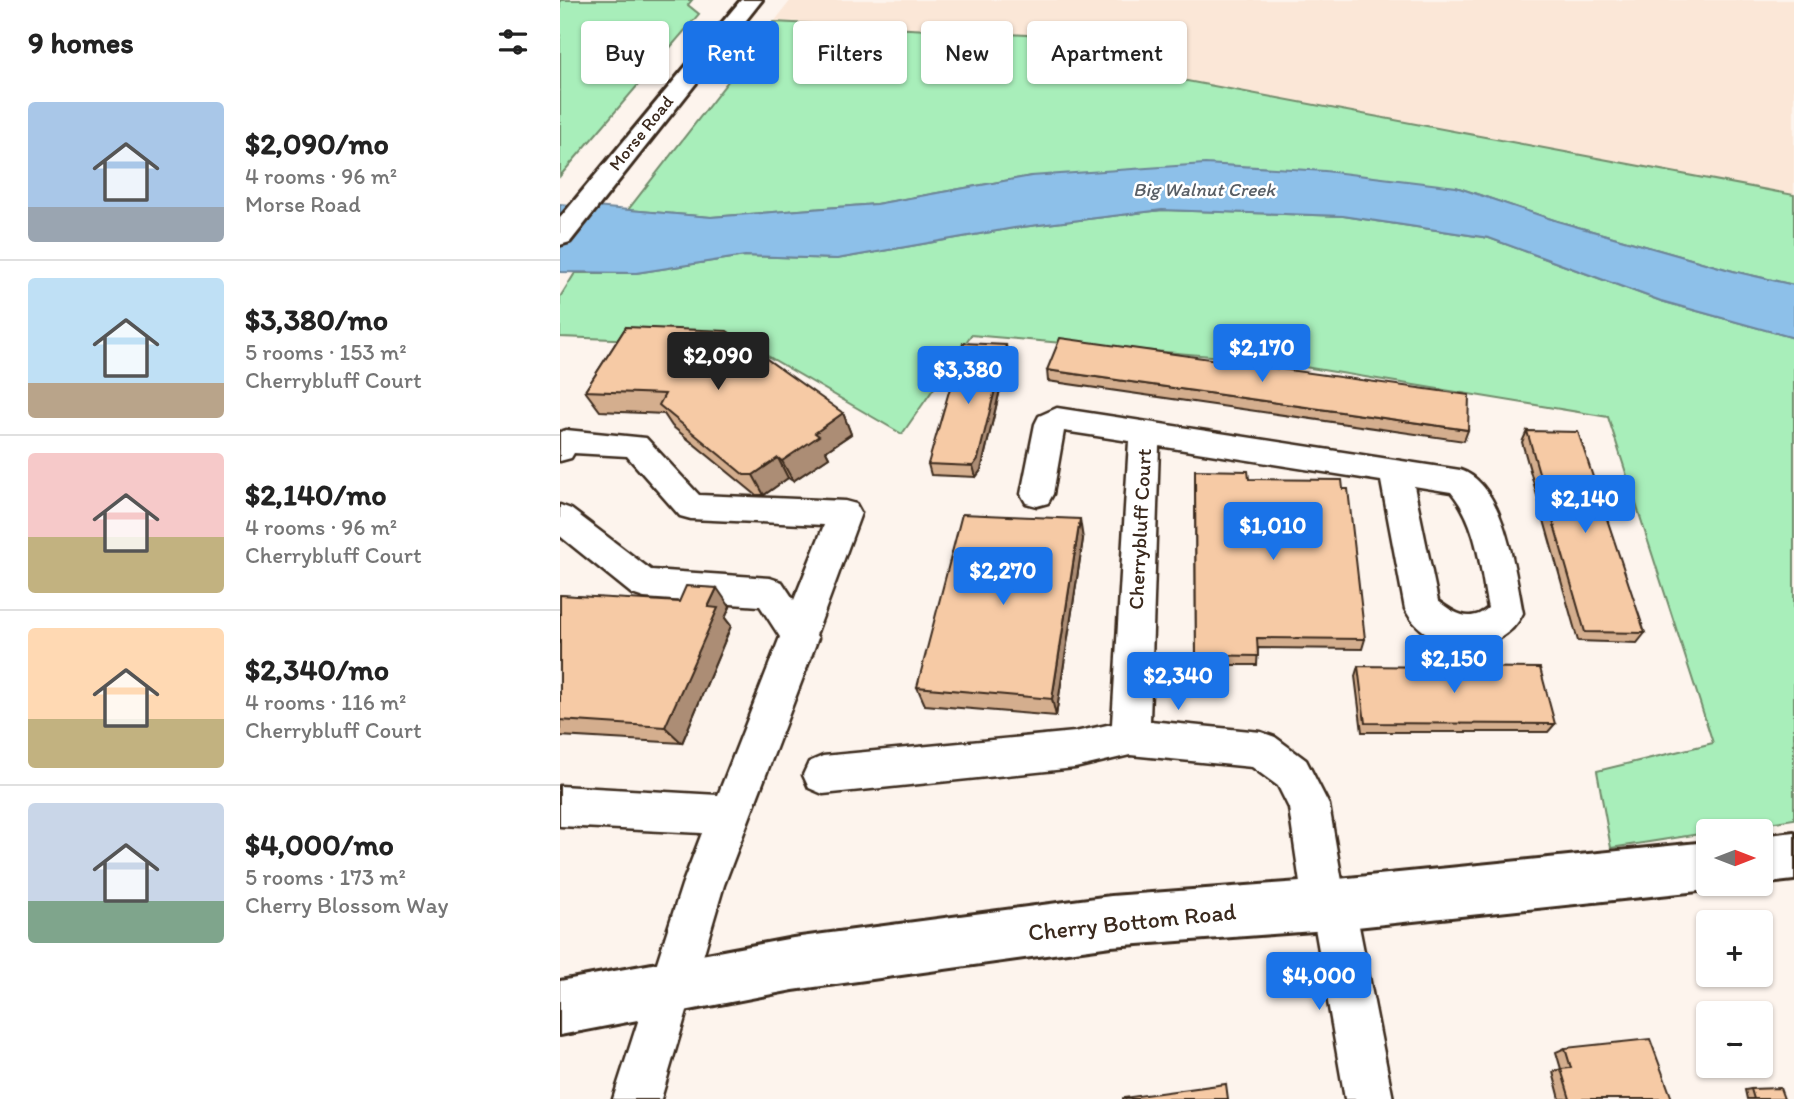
<!DOCTYPE html>
<html lang="en">
<head>
<meta charset="utf-8">
<style>
	:root { --surface:#fff; --page:#f2f2f2; --text:#222; --muted:#767676; --line:#e0e0e0; --accent:#1a73e8 }
	body { margin:0; font-family:Itim,sans-serif; background:var(--page); color:var(--text); height:100vh; display:flex; flex-direction:column; font-size:26px; white-space:nowrap }
	* { box-sizing:border-box; margin:0 }
	p { font-size:23px; color:var(--muted) }
	.icon { flex:none; width:38px; height:38px; fill:none; stroke:currentColor; stroke-width:2; stroke-linecap:round; stroke-linejoin:round }
	.map { position:relative; flex:1; overflow:hidden }
	.details { display:flex; flex-direction:column; background:var(--surface); width:560px }
	.details>* { flex:none }
	.guide { position:absolute; left:21px; top:21px; width:665px; height:63px; display:flex; gap:14px }
	.needle { width:46px; rotate:90deg }
	.controls { position:absolute; left:1136px; top:819px; display:grid; gap:14px }
	.controls a { display:grid; place-items:center; width:77px; height:77px; border-radius:7px; background:var(--surface); box-shadow:0 2px 5px #0004; font-size:35px }
	.price { position:absolute; translate:-50% -60px; padding:0 16px; border-radius:7px; background:var(--accent); color:#fff; font-size:23px; line-height:46px; filter:drop-shadow(0 2px 4px #0008) }
	.price::after { content:''; position:absolute; left:50%; top:42px; width:21px; height:16px; margin-left:-10px; background:inherit; clip-path:polygon(0 0,100% 0,50% 100%) }
	.price.current { background:#222; color:#fff }
	ul { padding:0; list-style:none }
	li { display:flex; align-items:center; gap:21px; height:175px; padding:0 28px }
	li+li { border-top:2px solid var(--line) }
	li span { display:grid; place-items:center; flex:none; width:196px; height:140px; border-radius:7px; color:#555 }
	li>.icon { margin-inline-start:auto }
	span .icon { width:84px; height:84px; fill:#fffc; stroke-width:1 }
	li b { font-size:30px }
	h2 { display:flex; justify-content:space-between; align-items:center; height:84px; padding:0 28px; font-size:30px }
	.chip { padding:0 24px; border-radius:7px; background:var(--surface); box-shadow:0 2px 5px #0004; font-size:24px; line-height:63px }
	.chip.current { background:var(--accent); color:#fff }
	main { display:flex; flex:1; min-height:0 }
	.map>svg:first-child { display:block }
	.built { fill:#fbe7d7 }
	.green { fill:#a8eeba; stroke:#728c6c; stroke-width:2 }
	.water { fill:#8dc0e9; stroke:#6c8498; stroke-width:2 }
	.lines { fill:none; stroke-linecap:round; stroke-linejoin:round }
	.minor-casing { stroke:#3b2a1e; stroke-width:5 }
	.major-casing { stroke:#3b2a1e; stroke-width:6 }
	.minor { fill:#fff; fill-rule:evenodd }
	.major { fill:#fff; fill-rule:evenodd }
	.wall { fill:#d4ae8e; stroke:#3b2a1e; stroke-width:2 }
	.shaded-wall { fill:#ac8d74; stroke:#3b2a1e; stroke-width:2 }
	.building { fill:#f6caa5; stroke:#3b2a1e; stroke-width:2 }
	.labels { text-anchor:middle; stroke-width:5; stroke-linejoin:round; paint-order:stroke }
	.far-street-label { font-size:18px; fill:#3b2a1e; stroke:#fff }
	.far-water-label { font-size:19px; font-style:italic; fill:#585e65; stroke:#fff }
	.street-label { font-size:21px; fill:#3b2a1e; stroke:#fff }
	.near-street-label { font-size:24px; fill:#3b2a1e; stroke:#fff }
</style>
</head>
<body>
<main>
<section class="details">
<h2>9 homes<svg class="icon" aria-label="filters" viewBox="0 0 24 24"><path d="M4 7h16M4 17h16"/><circle cx="9" cy="7" r="2"/><circle cx="15" cy="17" r="2"/></svg></h2>
<ul>
<li><span style="background:linear-gradient(#a9c7e8 75%,#9aa5b1 0)"><svg class="icon" aria-label="home" viewBox="0 0 24 24"><path d="M3 11l9-7 9 7M6 9v11h12V9"/></svg></span><div><b>$2,090/mo</b><p>4 rooms · 96 m²</p><p>Morse Road</p></div></li>
<li><span style="background:linear-gradient(#bfe0f5 75%,#b9a48a 0)"><svg class="icon" aria-label="home" viewBox="0 0 24 24"><path d="M3 11l9-7 9 7M6 9v11h12V9"/></svg></span><div><b>$3,380/mo</b><p>5 rooms · 153 m²</p><p>Cherrybluff Court</p></div></li>
<li><span style="background:linear-gradient(#f6c9c9 60%,#c2b280 0)"><svg class="icon" aria-label="home" viewBox="0 0 24 24"><path d="M3 11l9-7 9 7M6 9v11h12V9"/></svg></span><div><b>$2,140/mo</b><p>4 rooms · 96 m²</p><p>Cherrybluff Court</p></div></li>
<li><span style="background:linear-gradient(#ffd9b3 65%,#c2b280 0)"><svg class="icon" aria-label="home" viewBox="0 0 24 24"><path d="M3 11l9-7 9 7M6 9v11h12V9"/></svg></span><div><b>$2,340/mo</b><p>4 rooms · 116 m²</p><p>Cherrybluff Court</p></div></li>
<li><span style="background:linear-gradient(#c9d6e8 70%,#7fa58c 0)"><svg class="icon" aria-label="home" viewBox="0 0 24 24"><path d="M3 11l9-7 9 7M6 9v11h12V9"/></svg></span><div><b>$4,000/mo</b><p>5 rooms · 173 m²</p><p>Cherry Blossom Way</p></div></li>
</ul>
</section>
<div class="map">
<svg width="1234" height="1099" viewBox="0 0 1234 1099">
	<rect width="100%" height="100%" fill="#fdf4ed"/>
	<filter id="ink" filterUnits="userSpaceOnUse"><feTurbulence type="fractalNoise" baseFrequency=".0143" numOctaves="2"/><feDisplacementMap in="SourceGraphic" scale="14" xChannelSelector="R" yChannelSelector="G"/><feConvolveMatrix kernelMatrix="1 2 1 2 8 2 1 2 1" color-interpolation-filters="sRGB"/></filter>
	<g filter="url(#ink)">
		<!-- built -->
		<path class="built" d="M231,0H1234V195L594,75L598,50L505,37L214,22Z"/>
		<!-- green -->
		<path class="green" d="M0,0H132L128,5L139,14L0,176Z
			M214,22L505,37L598,50L595,75L1234,195V285L1173,271L997,221L896,187L471,176L316,204L151,217L68,210Z
			M602,210L783,216L929,238L1101,301L1234,338V819L1051,848L1037,771L1153,743L1048,417L708,361L411,335L342,434L187,344L0,337V297L15,273H76L185,256L277,259L454,228Z"/>
		<!-- water -->
		<path class="water" d="M645,164L765,171L896,187L997,221L1173,271L1234,285V338L1101,301L929,238L783,216L602,210L454,228L277,259L185,256L76,273L0,272V204L151,217L316,204L471,176Z"/>
		<g class="lines">
			<defs>
				<path id="minor" d="M497,408L900,470C945,484 955,573 963,613C941,660 867,654 845,609L821,481L599,446L590,721L701,732L715,737L746,760L769,805L783,887L798,921L833,1099H785L754,922L741,890L729,808L718,786L692,767L570,755L515,768L263,794L249,788L243,775L249,762L263,756L515,732L552,724L569,441L504,431L493,494L488,503L477,506L466,503L461,494L475,424L479,416ZM854,486L891,492C918,525 920,568 928,608C910,624 894,613 878,601Z
					M6,430L86,438L139,495L285,501L296,504L301,513L256,635L258,638L164,885L101,1099H53L122,885L142,833L0,826V786L158,795L220,637L200,606L84,598L72,594L0,536V505L11,509L91,570L210,578L222,582L234,600L264,525L131,519L120,516L67,456L14,453L11,458L0,461V432Z"/>
				<path id="major" d="M181,0H202L10,242L0,245V218Z
					M1234,832V880L1200,884H1199L1200,836Z
					M1148,842V884H1164L1148,890L768,930L551,946L233,990L0,1035V981L233,938L551,896L768,880Z"/>
			</defs>
			<!-- minor casing -->
			<use href="#minor" class="minor-casing"/>
			<!-- major casing -->
			<use href="#major" class="major-casing"/>
			<!-- minor -->
			<use href="#minor" class="minor"/>
			<!-- major -->
			<use href="#major" class="major"/>
		</g>
		<!-- wall -->
		<path class="wall" d="M66,327L283,413L291,434L266,451L269,457L233,481L228,478L204,495H196L112,426L104,414L40,411L25,391Z
			M448,356L421,470L416,477L371,475L368,464Z
			M487,370L908,430L904,441L488,381Z
			M967,431L1085,633L1077,643L1018,641L962,442Z
			M635,470L689,479L805,639L802,649L698,648L697,665H636Z
			M523,539L496,716L365,705L357,687Z
			M0,595L170,607L165,618L171,626L122,743L0,736Z
			M798,666L995,724L988,732H802L795,676Z
			M1005,1048L1112,1099H1000L993,1072L1001,1069L996,1052Z
			M1191,1089L1224,1099H1187L1185,1090Z"/>
		<!-- shaded-wall -->
		<path class="shaded-wall" d="M446,345L448,356L421,470L416,477L413,466Z
			M283,413L291,434L266,451L269,457L233,481L222,461L255,433Z
			M218,458L228,478L204,495L193,475Z
			M520,519L523,539L496,716L492,699Z
			M157,588L170,607L165,618L171,626L122,743L105,727L148,607Z"/>
		<!-- building -->
		<path class="building" d="M66,327L167,331L283,413L255,433L259,436L222,461L218,458L193,475H184L99,405L105,394L25,391Z
			M500,338L909,395L908,430L487,370Z
			M403,343L446,345L418,459L413,466L368,464Z
			M967,431L1018,432L1085,633L1025,632Z
			M635,470L688,471L689,479L782,480L783,489H788L805,639L697,638L698,656L636,655Z
			M402,514L520,519L492,699L357,687Z
			M126,586L157,588L148,607L158,608L105,727L0,720V595L119,602Z
			M798,666L980,668L995,724L805,723Z
			M1090,1039L1112,1099H1010L1001,1069L1011,1068L1005,1048Z
			M666,1084L668,1099H563V1098Z
			M1220,1088L1224,1099H1194L1191,1089Z"/>
	</g>
	<g class="labels">
		<!-- far-street labels -->
		<g class="far-street-label">
			<text transform="translate(81 133) rotate(-51)" y="6">Morse Road</text>
		</g>
		<!-- far-water labels -->
		<g class="far-water-label">
			<text x="644" y="196">Big Walnut Creek</text>
		</g>
		<!-- street labels -->
		<g class="street-label">
			<text transform="translate(580 529) rotate(-87)" y="7">Cherrybluff Court</text>
		</g>
		<!-- near-street labels -->
		<g class="near-street-label">
			<text transform="translate(572 922) rotate(-6)" y="8">Cherry Bottom Road</text>
		</g>
	</g>
</svg>
<div class="controls">
<a><svg class="needle" viewBox="-14 -14 28 28"><path d="M0-13l5 13h-10z" fill="#e53935"/><path d="M0 13l5-13h-10z" fill="#767676"/></svg></a>
<a>+</a>
<a>−</a>
</div>
<b class="price" style="left:702px;top:384px">$2,170</b>
<b class="price current" style="left:158px;top:392px">$2,090</b>
<b class="price" style="left:408px;top:406px">$3,380</b>
<b class="price" style="left:1025px;top:535px">$2,140</b>
<b class="price" style="left:713px;top:562px">$1,010</b>
<b class="price" style="left:443px;top:607px">$2,270</b>
<b class="price" style="left:894px;top:695px">$2,150</b>
<b class="price" style="left:618px;top:712px">$2,340</b>
<b class="price" style="left:759px;top:1012px">$4,000</b>
<div class="guide">
<a class="chip">Buy</a>
<a class="chip current">Rent</a>
<a class="chip">Filters</a>
<a class="chip">New</a>
<a class="chip">Apartment</a>
</div>
</div>
</main>
</body>
</html>
